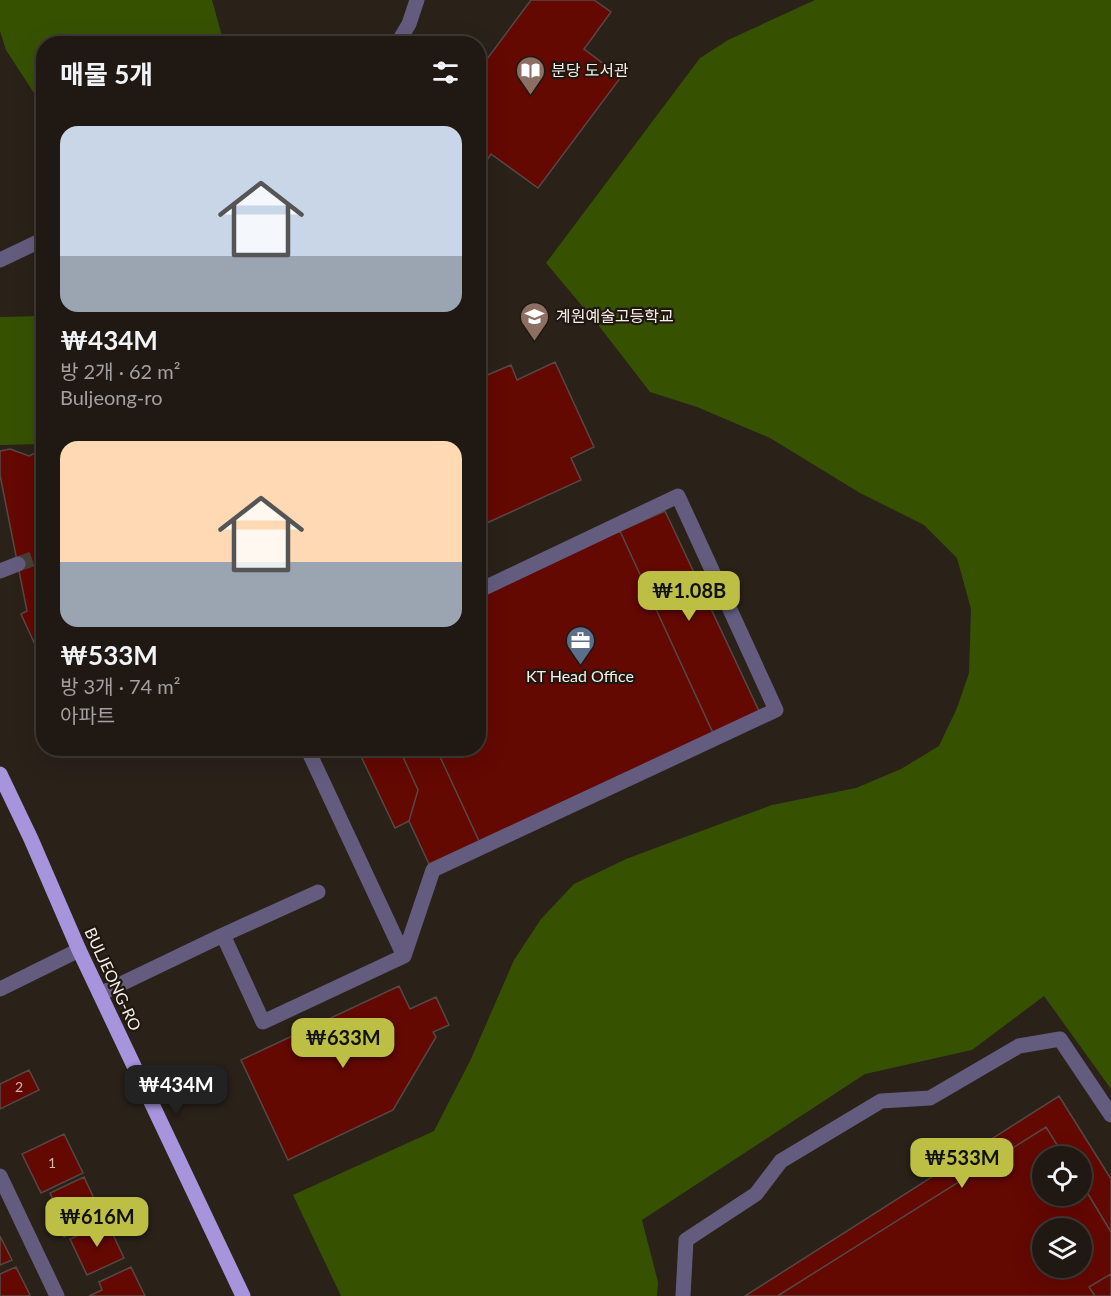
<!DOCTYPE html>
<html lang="ko">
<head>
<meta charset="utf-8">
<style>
	:root { --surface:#201913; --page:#28221c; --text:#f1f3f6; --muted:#a2a0a0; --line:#3d3833; --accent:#bcbf44 }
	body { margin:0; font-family:Lato,"Noto Sans KR",sans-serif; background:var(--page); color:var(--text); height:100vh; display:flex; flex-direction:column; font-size:22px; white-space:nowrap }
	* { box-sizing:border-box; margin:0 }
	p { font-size:20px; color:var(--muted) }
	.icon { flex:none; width:33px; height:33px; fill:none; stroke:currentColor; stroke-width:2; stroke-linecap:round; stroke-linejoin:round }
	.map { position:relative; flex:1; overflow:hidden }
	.drawer { position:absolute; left:36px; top:36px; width:450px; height:720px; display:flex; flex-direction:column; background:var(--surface); border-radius:24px; box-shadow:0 6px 24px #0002,0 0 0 2px var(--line) }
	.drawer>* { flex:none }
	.tools { position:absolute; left:1032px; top:1146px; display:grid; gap:12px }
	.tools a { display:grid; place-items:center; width:60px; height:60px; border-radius:50%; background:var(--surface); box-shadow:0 6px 24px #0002,0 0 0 2px var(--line); font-size:30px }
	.price { position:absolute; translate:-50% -51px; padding:0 14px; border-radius:12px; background:var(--accent); color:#111; font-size:20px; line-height:39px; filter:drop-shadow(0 2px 3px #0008) }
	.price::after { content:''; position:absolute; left:50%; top:36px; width:18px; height:14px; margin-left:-9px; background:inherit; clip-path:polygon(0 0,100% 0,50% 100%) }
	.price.selected { background:#222; color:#fff }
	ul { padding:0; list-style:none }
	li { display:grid; align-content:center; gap:12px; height:318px; padding:0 24px }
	li span { display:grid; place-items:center; height:186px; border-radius:18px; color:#555 }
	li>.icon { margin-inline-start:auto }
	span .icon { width:108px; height:108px; fill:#fffc; stroke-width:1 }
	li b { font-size:26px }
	h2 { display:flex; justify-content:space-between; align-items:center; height:72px; padding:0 24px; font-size:26px }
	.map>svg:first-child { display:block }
	.green { fill:#365200 }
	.building { fill:#640802; stroke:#574846; stroke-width:1.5; fill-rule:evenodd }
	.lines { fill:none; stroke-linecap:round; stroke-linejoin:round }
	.minor-tunnel { stroke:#484038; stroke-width:15; stroke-dasharray:15 8; stroke-linecap:butt }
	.minor { stroke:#645c7f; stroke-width:15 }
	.major { stroke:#a694dd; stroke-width:15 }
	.labels { text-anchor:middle; stroke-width:4.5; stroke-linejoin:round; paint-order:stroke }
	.number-label { font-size:14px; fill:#d1b5af }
	.poi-label { font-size:16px; fill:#f5efe9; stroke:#201810; text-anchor:start }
	.street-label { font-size:16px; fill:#f5efe9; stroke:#201810 }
</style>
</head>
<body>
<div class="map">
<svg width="1111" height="1296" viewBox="0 0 1111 1296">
	<rect width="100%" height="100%" fill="#2a2119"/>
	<!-- green -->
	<path class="green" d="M0,0H212L222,36L246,43L44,44L43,107L6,50L0,31Z
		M815,0H1111V1089L1044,996L972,1050L865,1074L642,1220L658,1282L657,1296H341L293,1195L434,1131L471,1059L514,960L541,919L574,884L626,859L701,831L772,805L856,788L901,769L939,746L957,708L969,673L971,609L957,558L924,525L860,493L770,438L697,407L650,392L599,326L546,263L700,58L728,40Z
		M40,316L43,444L0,445V317Z"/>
	<!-- building -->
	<path class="building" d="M531,0H594L611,12L584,49L621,77L538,188L491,154L487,160L478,155V151L481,148L478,146V71Z
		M555,362L594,447L571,458L581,480L478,527V379L511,365L517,380Z
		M10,449L29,456L44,449V672L38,651L21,614L27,611L0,475V451Z
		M665,511L759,711L713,733L620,531Z
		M620,531L713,733L479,841L436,748H478V598Z
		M357,748H399L418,790L409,821L395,828Z
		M399,748H436L479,841L429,864L409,821L418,790Z
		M399,986L410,1009L436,997L449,1025L433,1032L436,1037L393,1110L288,1160L241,1060Z
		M29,1070L39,1090L0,1109V1084Z
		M1059,1096L1111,1179V1232L1082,1184V1156H1064L1046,1127L779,1295L780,1296H745Z
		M1046,1127L1064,1156H1042V1196H1082V1184L1111,1232V1274L1089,1287L1095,1296H780L779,1295ZM1042,1228H1082V1268H1042Z
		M64,1134L83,1173L41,1193L22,1154Z
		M84,1177L103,1218L64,1237L59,1227L65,1225L50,1193Z
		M107,1222L124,1258L87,1275L70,1239Z
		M0,1236L12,1260L0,1265Z
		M16,1267L30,1295L27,1296H0V1274Z
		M131,1267L145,1296H89L102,1290L99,1282Z
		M1111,1274V1296H1095L1089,1287Z"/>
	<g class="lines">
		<!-- minor-tunnel -->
		<path class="minor-tunnel" d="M18,564L44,555"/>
		<!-- minor -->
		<path class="minor" d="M397,44L409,24L417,0
			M0,260L44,239
			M0,571L18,564
			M307,748L404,956
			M223,935L318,892
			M0,989L79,950
			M100,994L223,935L263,1022L404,956L433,870L776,710L678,496L478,591
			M0,1176L57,1296
			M683,1296L686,1240L756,1194L781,1161L881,1101L930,1098L1019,1046L1060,1039L1111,1115"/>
		<!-- major -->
		<path class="major" d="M0,774L31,839L79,950L243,1296"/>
	</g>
	<!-- icons -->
	<defs>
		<symbol id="library-pin" viewBox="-11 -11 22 30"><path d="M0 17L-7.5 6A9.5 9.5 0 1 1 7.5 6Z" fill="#8d6e63" stroke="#201810"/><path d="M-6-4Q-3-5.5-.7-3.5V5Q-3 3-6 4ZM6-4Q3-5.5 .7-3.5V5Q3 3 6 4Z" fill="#fff"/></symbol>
		<symbol id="school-pin" viewBox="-11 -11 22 30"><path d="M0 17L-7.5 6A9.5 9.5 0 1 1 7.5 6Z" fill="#8d6e63" stroke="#201810"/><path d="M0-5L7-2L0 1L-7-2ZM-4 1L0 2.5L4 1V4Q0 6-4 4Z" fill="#fff"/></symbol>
		<symbol id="office-pin" viewBox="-11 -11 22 30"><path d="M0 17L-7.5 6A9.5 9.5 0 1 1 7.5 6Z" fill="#5c6f8a" stroke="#201810"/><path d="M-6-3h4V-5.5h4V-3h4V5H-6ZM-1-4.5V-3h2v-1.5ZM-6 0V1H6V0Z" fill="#fff"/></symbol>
	</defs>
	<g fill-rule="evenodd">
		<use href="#library-pin" x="514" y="54" width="33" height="45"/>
		<use href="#school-pin" x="518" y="300" width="33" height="45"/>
		<use href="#office-pin" x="564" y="624" width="33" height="45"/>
	</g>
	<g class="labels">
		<!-- number labels -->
		<g class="number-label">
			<text x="19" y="1092">2</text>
			<text x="52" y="1168">1</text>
		</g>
		<!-- poi labels -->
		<g class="poi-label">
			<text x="551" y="76">분당 도서관</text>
			<text x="556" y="322">계원예술고등학교</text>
			<text x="580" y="682" text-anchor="middle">KT Head Office</text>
		</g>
		<!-- street labels -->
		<g class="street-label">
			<text transform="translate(113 979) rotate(65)" y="6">BULJEONG-RO</text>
		</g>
	</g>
</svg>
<div class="tools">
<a><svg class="icon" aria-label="locate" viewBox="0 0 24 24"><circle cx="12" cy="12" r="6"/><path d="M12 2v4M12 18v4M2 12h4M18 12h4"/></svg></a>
<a><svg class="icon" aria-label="layers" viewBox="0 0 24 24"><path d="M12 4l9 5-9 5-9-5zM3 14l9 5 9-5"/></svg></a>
</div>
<b class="price" style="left:689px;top:622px">₩1.08B</b>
<b class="price" style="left:343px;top:1069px">₩633M</b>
<b class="price selected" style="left:176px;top:1116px">₩434M</b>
<b class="price" style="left:962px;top:1189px">₩533M</b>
<b class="price" style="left:97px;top:1248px">₩616M</b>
<section class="drawer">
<h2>매물 5개<svg class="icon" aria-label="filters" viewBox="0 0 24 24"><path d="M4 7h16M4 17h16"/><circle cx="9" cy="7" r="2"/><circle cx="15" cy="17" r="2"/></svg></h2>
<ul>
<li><span style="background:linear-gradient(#c9d6e8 70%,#9aa5b1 0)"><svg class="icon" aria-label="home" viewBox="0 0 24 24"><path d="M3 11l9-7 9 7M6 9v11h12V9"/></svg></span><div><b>₩434M</b><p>방 2개 · 62 m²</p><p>Buljeong-ro</p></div></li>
<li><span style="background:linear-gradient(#ffd9b3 65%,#9aa5b1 0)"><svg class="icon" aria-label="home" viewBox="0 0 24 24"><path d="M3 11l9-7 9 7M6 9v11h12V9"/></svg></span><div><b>₩533M</b><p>방 3개 · 74 m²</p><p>아파트</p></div></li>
</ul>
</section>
</div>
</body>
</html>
